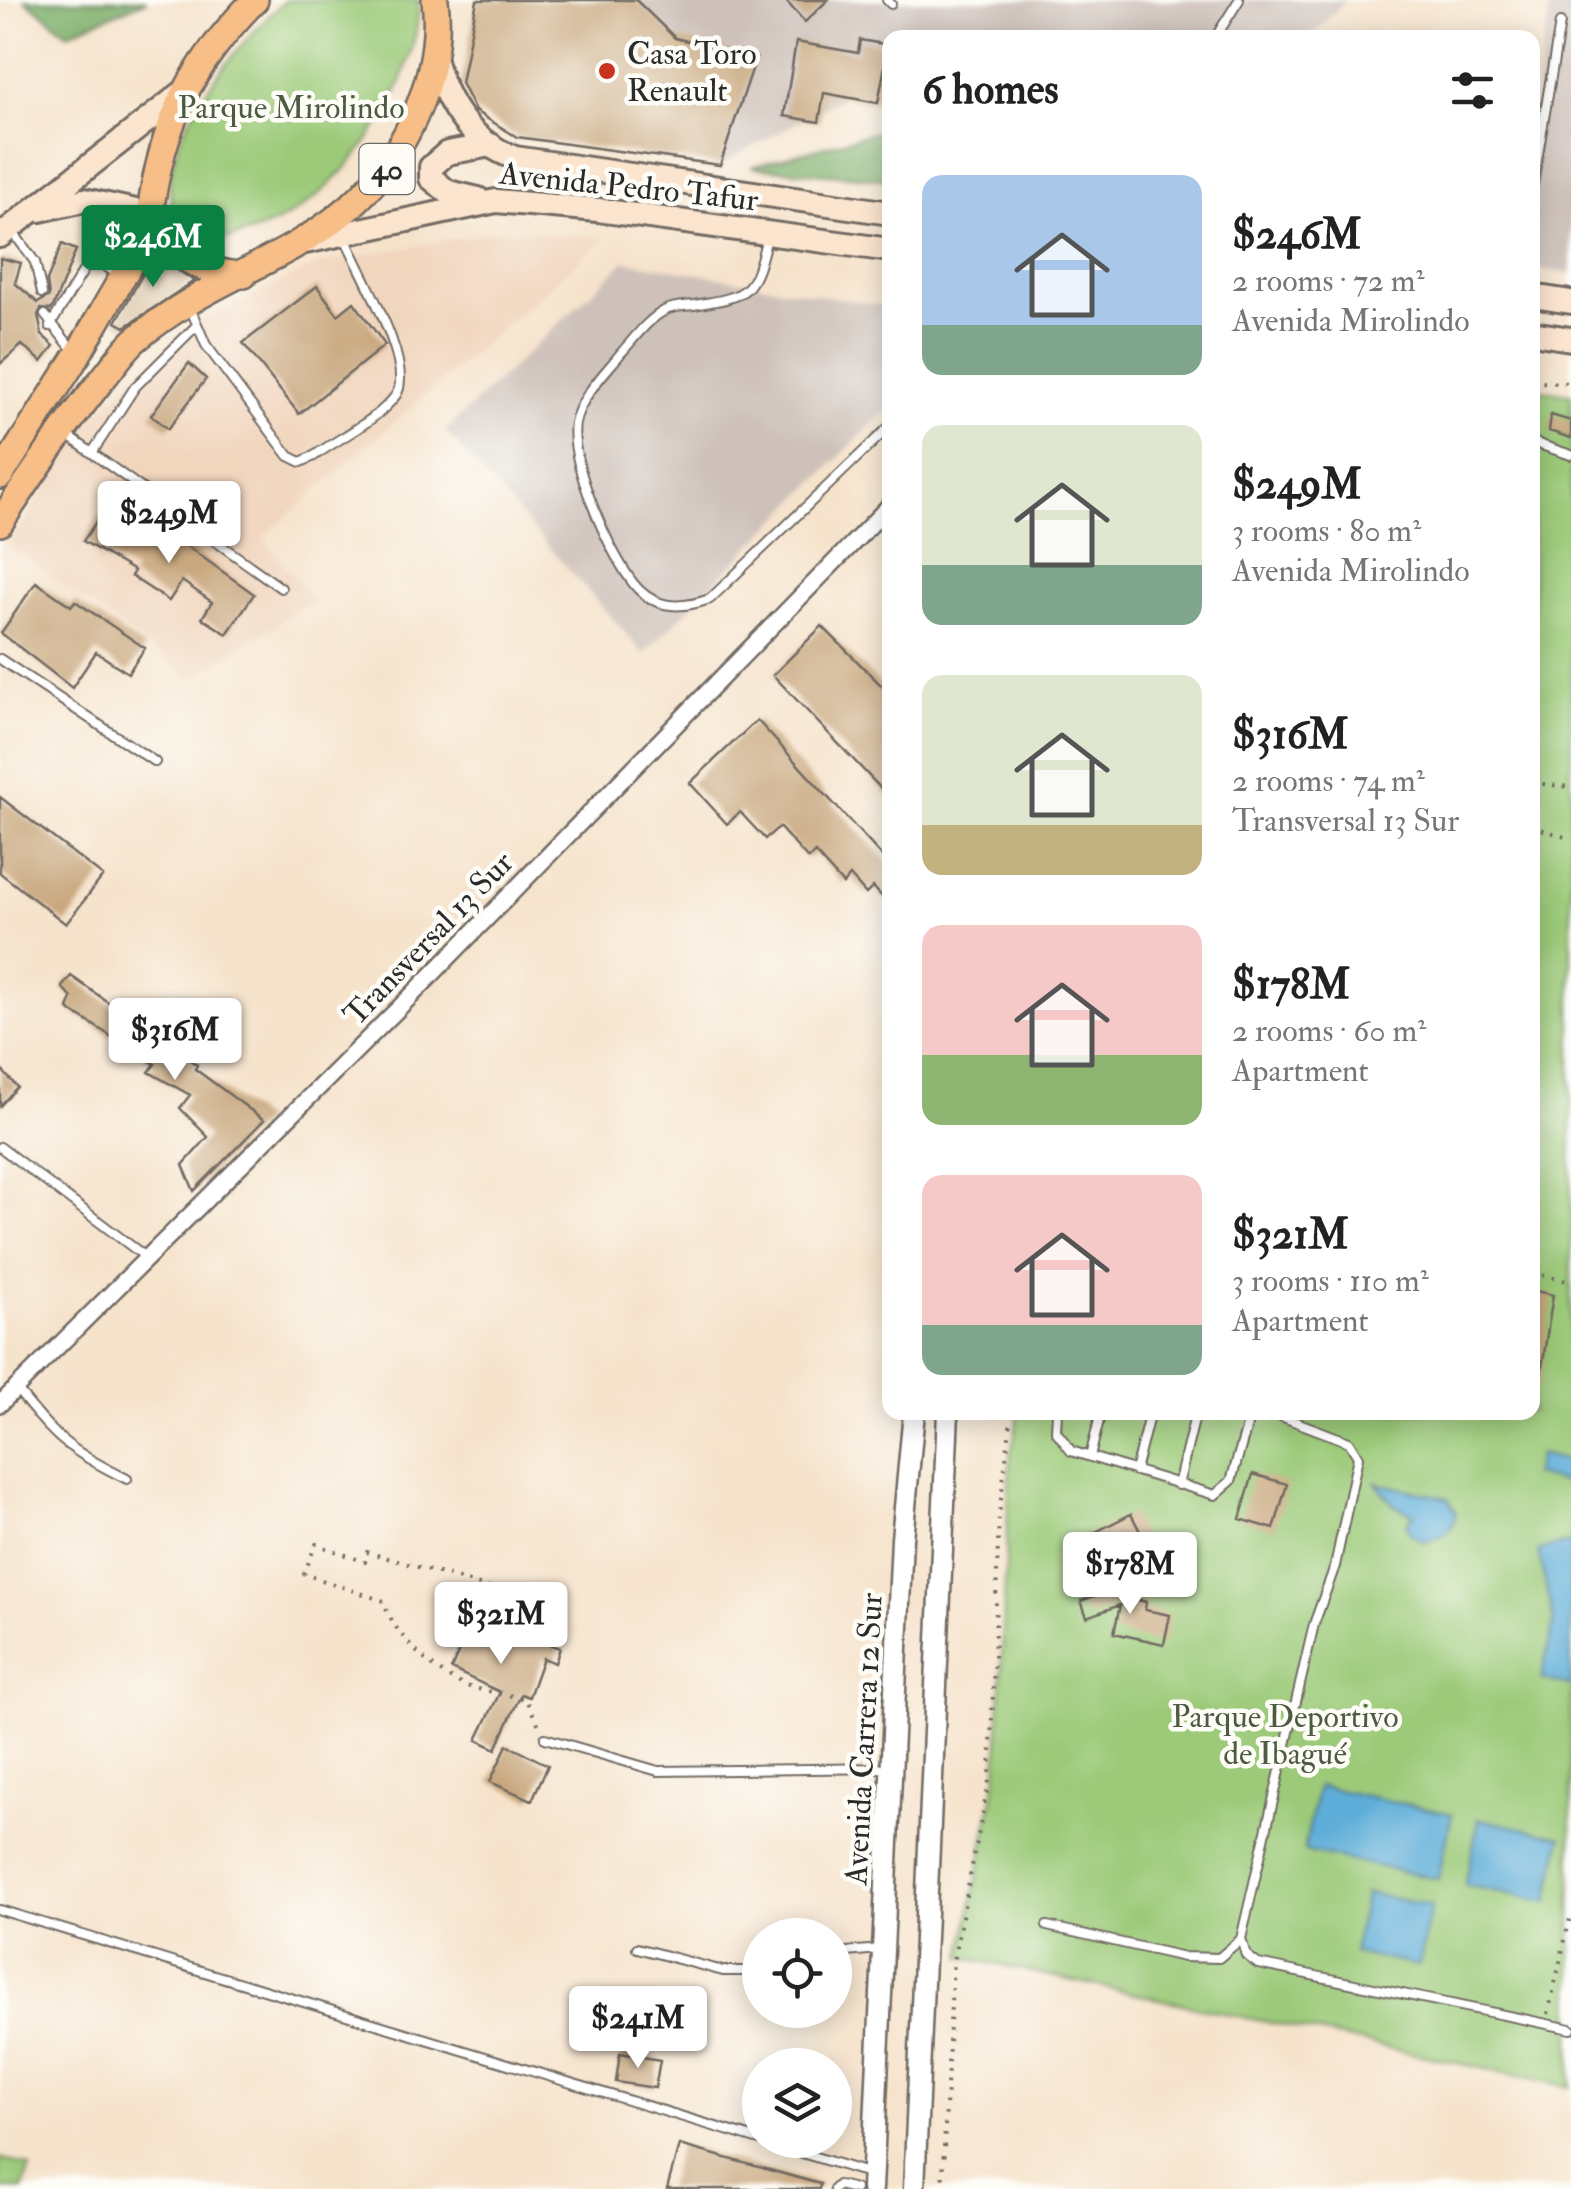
<!DOCTYPE html>
<html lang="en">
<head>
<meta charset="utf-8">
<style>
	:root { --surface:#fff; --page:#f2f2f2; --text:#222; --muted:#767676; --accent:#0b8043 }
	body { margin:0; font-family:"IM FELL Double Pica",serif; background:var(--page); color:var(--text); height:100vh; display:flex; flex-direction:column; font-size:38px; white-space:nowrap }
	* { box-sizing:border-box; margin:0 }
	p { font-size:32px; color:var(--muted) }
	.icon { flex:none; width:55px; height:55px; fill:none; stroke:currentColor; stroke-width:2; stroke-linecap:round; stroke-linejoin:round }
	.map { position:relative; flex:1; overflow:hidden }
	.details { position:absolute; left:882px; top:30px; width:658px; height:1390px; display:flex; flex-direction:column; background:var(--surface); border-radius:20px; box-shadow:0 5px 25px #0003 }
	.details>* { flex:none }
	.fabs { position:absolute; left:742px; top:1918px; display:grid; gap:20px }
	.fabs a { display:grid; place-items:center; width:110px; height:110px; border-radius:50%; background:var(--surface); box-shadow:0 5px 25px #0003; font-size:50px }
	.price { position:absolute; translate:-50% -85px; padding:0 22px; border-radius:10px; background:#fff; color:#222; font-size:32px; line-height:65px; filter:drop-shadow(0 2px 5px #0008) }
	.price::after { content:''; position:absolute; left:50%; top:60px; width:30px; height:22px; margin-left:-15px; background:inherit; clip-path:polygon(0 0,100% 0,50% 100%) }
	.price.on { background:var(--accent); color:#fff }
	ul { padding:0; list-style:none }
	li { display:flex; align-items:center; gap:30px; height:250px; padding:0 40px }
	li span { display:grid; place-items:center; flex:none; width:280px; height:200px; border-radius:20px; color:#555 }
	li>.icon { margin-inline-start:auto }
	span .icon { width:120px; height:120px; fill:#fffc; stroke-width:1 }
	li b { font-size:42px }
	h2 { display:flex; justify-content:space-between; align-items:center; height:120px; padding:0 40px; font-size:42px }
	.map>svg:first-child { display:block }
	.built { fill:#f1d5bd }
	.industrial { fill:#cec1ba }
	.green { fill:#9cca79; stroke:#647a52; stroke-width:2.5 }
	.forest { fill:#7dae69; stroke:#546c4a; stroke-width:2.5 }
	.water { fill:#5eaed9; stroke:#446c82; stroke-width:2.5 }
	.building { fill:#c9a87f }
	.lines { fill:none; stroke-linecap:round; stroke-linejoin:round }
	.service-casing { stroke:#726b63; stroke-width:12 }
	.minor-casing { stroke:#726b63; stroke-width:20 }
	.tertiary-casing { stroke:#726b63; stroke-width:25 }
	.secondary-casing { stroke:#726b63; stroke-width:28 }
	.primary-casing { stroke:#726b63; stroke-width:30 }
	.path { stroke:#726b63; stroke-width:4; stroke-dasharray:2.5 8; stroke-linecap:butt }
	.service { stroke:#fff; stroke-width:8 }
	.minor { stroke:#fff; stroke-width:15 }
	.tertiary { stroke:#fff; stroke-width:20 }
	.secondary { stroke:#fce5cf; stroke-width:22 }
	.primary { stroke:#f7be88; stroke-width:25 }
	.poi-dot { fill:#c8321e; stroke:#fdfcf7; stroke-width:4 }
	.labels { text-anchor:middle; stroke-width:9; stroke-linejoin:round; paint-order:stroke }
	.shield { fill:#fdfcf7; stroke:#6a6a68; stroke-width:2.5 }
	.shield-label { font-size:30px; font-weight:bold; fill:#2b2b2b }
	.poi-label { font-size:32px; fill:#2b2b2b; stroke:#fdfcf7; text-anchor:start }
	.park-label { font-size:32px; fill:#4d5b42; stroke:#fdfcf7 }
	.street-label { font-size:32px; fill:#2b2b2b; stroke:#fdfcf7 }
</style>
</head>
<body>
<div class="map">
<svg width="1571" height="2189" viewBox="0 0 1571 2189">
	<rect width="100%" height="100%" fill="#fdfcf7"/>
	<filter id="ink" filterUnits="userSpaceOnUse"><feTurbulence type="fractalNoise" baseFrequency=".01" numOctaves="2"/><feDisplacementMap in="SourceGraphic" scale="20" xChannelSelector="R" yChannelSelector="G"/><feConvolveMatrix kernelMatrix="1 2 1 2 8 2 1 2 1" color-interpolation-filters="sRGB"/></filter>
	<filter id="wash" filterUnits="userSpaceOnUse"><feTurbulence type="fractalNoise" baseFrequency=".0048" numOctaves="4" result="noise"/><feDisplacementMap in="SourceGraphic" scale="40" xChannelSelector="R" yChannelSelector="G"/><feGaussianBlur stdDeviation="2.25" result="paint"/><feColorMatrix in="noise" values="0 0 0 0 0 0 0 0 0 0 0 0 0 0 0 0 0 1.4 0 .05"/><feComposite in="paint" operator="in"/></filter>
	<g filter="url(#wash)">
		<rect width="100%" height="100%" fill="#f6e3cc"/>
		<!-- built -->
		<path class="built" d="M504,230L605,238L263,537L313,601L192,678L8,545L89,421L185,328L321,263Z"/>
		<!-- industrial -->
		<path class="industrial" d="M492,0H1346L1310,37L981,38L972,26L950,37L890,38V71L720,165L461,83Z
			M1551,0H1571V274L1533,268V117Z
			M625,261L890,307V406L644,654L445,431Z"/>
		<!-- green -->
		<path class="green" d="M286,0H419C418,91 340,206 252,232C235,237 217,243 200,238C185,233 175,219 172,205C156,135 239,44 286,0Z
			M1533,389L1571,394V2087L962,1957L997,1776L1010,1459L1019,1413L1532,1412Z
			M0,2158L30,2167L23,2189H0Z"/>
		<!-- forest -->
		<path class="forest" d="M25,0H147L68,33Z
			M890,128V180L751,167Z"/>
		<!-- water -->
		<path class="water" d="M1539,1454L1571,1462V1484L1533,1475Z
			M1376,1483L1448,1498L1456,1513C1451,1533 1442,1538 1423,1541L1410,1533L1407,1525L1414,1514L1394,1505Z
			M1563,1544H1571V1686L1541,1679L1554,1622L1538,1551Z
			M1318,1786L1452,1814L1438,1879L1304,1851Z
			M1479,1819L1562,1837L1548,1902L1465,1885Z
			M1366,1893L1431,1906L1419,1966L1353,1953Z"/>
		<g id="blocks">
			<!-- building -->
			<path class="building" d="M477,0H636L675,38L756,58L720,165L517,137L475,111L461,83Z
				M785,0H828L805,22Z
				M860,40L889,45L878,103L824,93L819,122L784,116L796,42L858,53Z
				M62,244L76,250L54,305L51,310L41,309L38,315L42,335L54,346L42,362L22,345L0,364V258L21,263L15,283L38,303L49,296L47,281Z
				M154,254L194,281L125,327L116,322Z
				M317,286L338,315L354,302L385,345L299,414L243,343Z
				M189,363L206,379L168,429L151,415Z
				M1551,415L1571,421V438L1549,431Z
				M106,507L134,527L142,514L254,594L227,634L202,618L212,602L182,581L169,601L131,576L134,571L83,541Z
				M36,582L71,606L75,601L145,648L128,673L96,652L72,688L1,633Z
				M822,626L890,694V798L773,675Z
				M757,720L890,865V905L873,887L866,894L850,876L843,884L815,853L808,859L779,827L765,839L740,812L727,824L690,783Z
				M0,797L103,876L66,924L0,873Z
				M71,976L197,1065L195,1069L264,1120L194,1191L183,1165L208,1137L180,1108L190,1095L149,1072L155,1064L68,1009L72,998L62,987Z
				M0,1068L17,1087L0,1106Z
				M1532,1290L1553,1295L1539,1387L1532,1386Z
				M1253,1474L1287,1484L1274,1529L1240,1519Z
				M1131,1514L1147,1545L1098,1571L1082,1539Z
				M1107,1591L1146,1602L1145,1610L1170,1615L1164,1644L1114,1633L1120,1605L1087,1617L1081,1601Z
				M479,1606L509,1619L505,1628L560,1648L555,1663L543,1658L529,1697L521,1694L496,1749L477,1740L500,1692L451,1669Z
				M507,1745L548,1765L532,1800L490,1782Z
				M620,2053L660,2060L655,2088L616,2082Z
				M679,2145L820,2184L819,2189H667Z"/>
		</g>
	</g>
	<g filter="url(#ink)">
		<use href="#blocks" fill-opacity="0" stroke="#726b63" stroke-width="2.5"/>
		<g class="lines">
			<defs>
				<path id="service" d="M887,0L891,4
					M1215,38L1239,0
					M1532,190L1560,23
					M13,232L35,262L42,293
					M767,237C753,293 751,296 694,305C685,306 672,306 664,311C647,320 634,339 621,353C605,373 580,397 575,423C569,463 608,547 630,579C651,609 678,610 710,599L890,426
					M91,258L121,211
					M191,310L206,345L289,456L301,462L314,456C339,438 378,420 396,395C416,365 357,268 344,235
					M45,315L73,350
					M50,326L91,258L120,275
					M64,433L281,588
					M1532,442L1571,455
					M92,453L135,387L195,327
					M0,659L155,762
					M0,1147L147,1258
					M16,1388C55,1439 70,1451 127,1479
					M1057,1412L1056,1431L1071,1451L1215,1495L1231,1481L1251,1412
					M1270,1412L1349,1442L1358,1457L1335,1566L1314,1624L1241,1939L1246,1955L1258,1964L1571,2029
					M1090,1457L1101,1412
					M1135,1471L1150,1412
					M1178,1485L1196,1412
					M545,1738L658,1771L891,1768
					M0,1910L868,2173
					M1047,1926L1184,1957L1219,1958L1241,1939
					M637,1948L723,1971H760
					M835,1953L880,1949
					M834,2189L838,2185L855,2189"/>
				<path id="minor" d="M0,1404L413,994L890,505"/>
				<path id="tertiary" d="M872,2189L902,1539L914,1412
					M914,2189L948,1412"/>
				<path id="secondary" d="M434,57C445,102 469,141 515,158L890,213
					M478,199L448,192L431,178V167L447,153L491,145
					M40,210L84,200L150,214
					M0,236L181,94
					M305,242L496,201L598,210L890,250
					M1532,296L1571,302
					M1532,333L1571,339"/>
				<path id="primary" d="M244,275C206,274 161,255 150,214C162,123 191,65 255,0
					M0,476L77,356L153,224
					M0,523C32,474 64,427 101,381C112,368 123,351 135,340C235,255 353,255 414,118C431,80 440,41 435,0"/>
			</defs>
			<!-- service casing -->
			<use href="#service" class="service-casing"/>
			<!-- minor casing -->
			<use href="#minor" class="minor-casing"/>
			<!-- tertiary casing -->
			<use href="#tertiary" class="tertiary-casing"/>
			<!-- secondary casing -->
			<use href="#secondary" class="secondary-casing"/>
			<!-- primary casing -->
			<use href="#primary" class="primary-casing"/>
			<!-- path -->
			<path class="path" d="M1532,382L1571,383
				M1532,783L1571,787
				M1532,826L1571,839
				M1532,1273L1571,1282
				M510,1594L367,1552L365,1562L316,1544L304,1574L384,1601C392,1634 433,1672 464,1685C479,1691 507,1693 526,1700L541,1729
				M1548,2014L1571,1914
				M942,2189L953,1962L990,1776L999,1514L1012,1412"/>
			<!-- service -->
			<use href="#service" class="service"/>
			<!-- minor -->
			<use href="#minor" class="minor"/>
			<!-- tertiary -->
			<use href="#tertiary" class="tertiary"/>
			<!-- secondary -->
			<use href="#secondary" class="secondary"/>
			<!-- primary -->
			<use href="#primary" class="primary"/>
		</g>
	</g>
	<!-- markers -->
	<circle class="poi-dot" cx="607" cy="71" r="10"/>
	<g class="labels">
		<!-- shield labels -->
		<rect class="shield" x="359.5" y="144" width="55" height="50" rx="8"/>
		<g class="shield-label">
			<text x="387" y="179">40</text>
		</g>
		<!-- poi labels -->
		<g class="poi-label">
			<text x="627" y="64">Casa Toro<tspan x="627" dy="37">Renault</tspan></text>
		</g>
		<!-- park labels -->
		<g class="park-label">
			<text x="291" y="118">Parque Mirolindo</text>
			<text x="1285" y="1727">Parque Deportivo<tspan x="1285" dy="37">de Ibagué</tspan></text>
		</g>
		<!-- street labels -->
		<g class="street-label">
			<text transform="translate(629 186) rotate(6)" y="11">Avenida Pedro Tafur</text>
			<text transform="translate(428 938) rotate(-46)" y="11">Transversal 13 Sur</text>
			<text transform="translate(863 1739) rotate(-87)" y="11">Avenida Carrera 12 Sur</text>
		</g>
	</g>
</svg>
<div class="fabs">
<a><svg class="icon" aria-label="locate" viewBox="0 0 24 24"><circle cx="12" cy="12" r="6"/><path d="M12 2v4M12 18v4M2 12h4M18 12h4"/></svg></a>
<a><svg class="icon" aria-label="layers" viewBox="0 0 24 24"><path d="M12 4l9 5-9 5-9-5zM3 14l9 5 9-5"/></svg></a>
</div>
<b class="price on" style="left:153px;top:290px">$246M</b>
<b class="price" style="left:169px;top:566px">$249M</b>
<b class="price" style="left:175px;top:1083px">$316M</b>
<b class="price" style="left:1130px;top:1617px">$178M</b>
<b class="price" style="left:501px;top:1667px">$321M</b>
<b class="price" style="left:638px;top:2071px">$241M</b>
<section class="details">
<h2>6 homes<svg class="icon" aria-label="filters" viewBox="0 0 24 24"><path d="M4 7h16M4 17h16"/><circle cx="9" cy="7" r="2"/><circle cx="15" cy="17" r="2"/></svg></h2>
<ul>
<li><span style="background:linear-gradient(#a9c7e8 75%,#7fa58c 0)"><svg class="icon" aria-label="home" viewBox="0 0 24 24"><path d="M3 11l9-7 9 7M6 9v11h12V9"/></svg></span><div><b>$246M</b><p>2 rooms · 72 m²</p><p>Avenida Mirolindo</p></div></li>
<li><span style="background:linear-gradient(#dfe7d0 70%,#7fa58c 0)"><svg class="icon" aria-label="home" viewBox="0 0 24 24"><path d="M3 11l9-7 9 7M6 9v11h12V9"/></svg></span><div><b>$249M</b><p>3 rooms · 80 m²</p><p>Avenida Mirolindo</p></div></li>
<li><span style="background:linear-gradient(#dfe7d0 75%,#c2b280 0)"><svg class="icon" aria-label="home" viewBox="0 0 24 24"><path d="M3 11l9-7 9 7M6 9v11h12V9"/></svg></span><div><b>$316M</b><p>2 rooms · 74 m²</p><p>Transversal 13 Sur</p></div></li>
<li><span style="background:linear-gradient(#f6c9c9 65%,#8fb573 0)"><svg class="icon" aria-label="home" viewBox="0 0 24 24"><path d="M3 11l9-7 9 7M6 9v11h12V9"/></svg></span><div><b>$178M</b><p>2 rooms · 60 m²</p><p>Apartment</p></div></li>
<li><span style="background:linear-gradient(#f6c9c9 75%,#7fa58c 0)"><svg class="icon" aria-label="home" viewBox="0 0 24 24"><path d="M3 11l9-7 9 7M6 9v11h12V9"/></svg></span><div><b>$321M</b><p>3 rooms · 110 m²</p><p>Apartment</p></div></li>
</ul>
</section>
</div>
</body>
</html>
